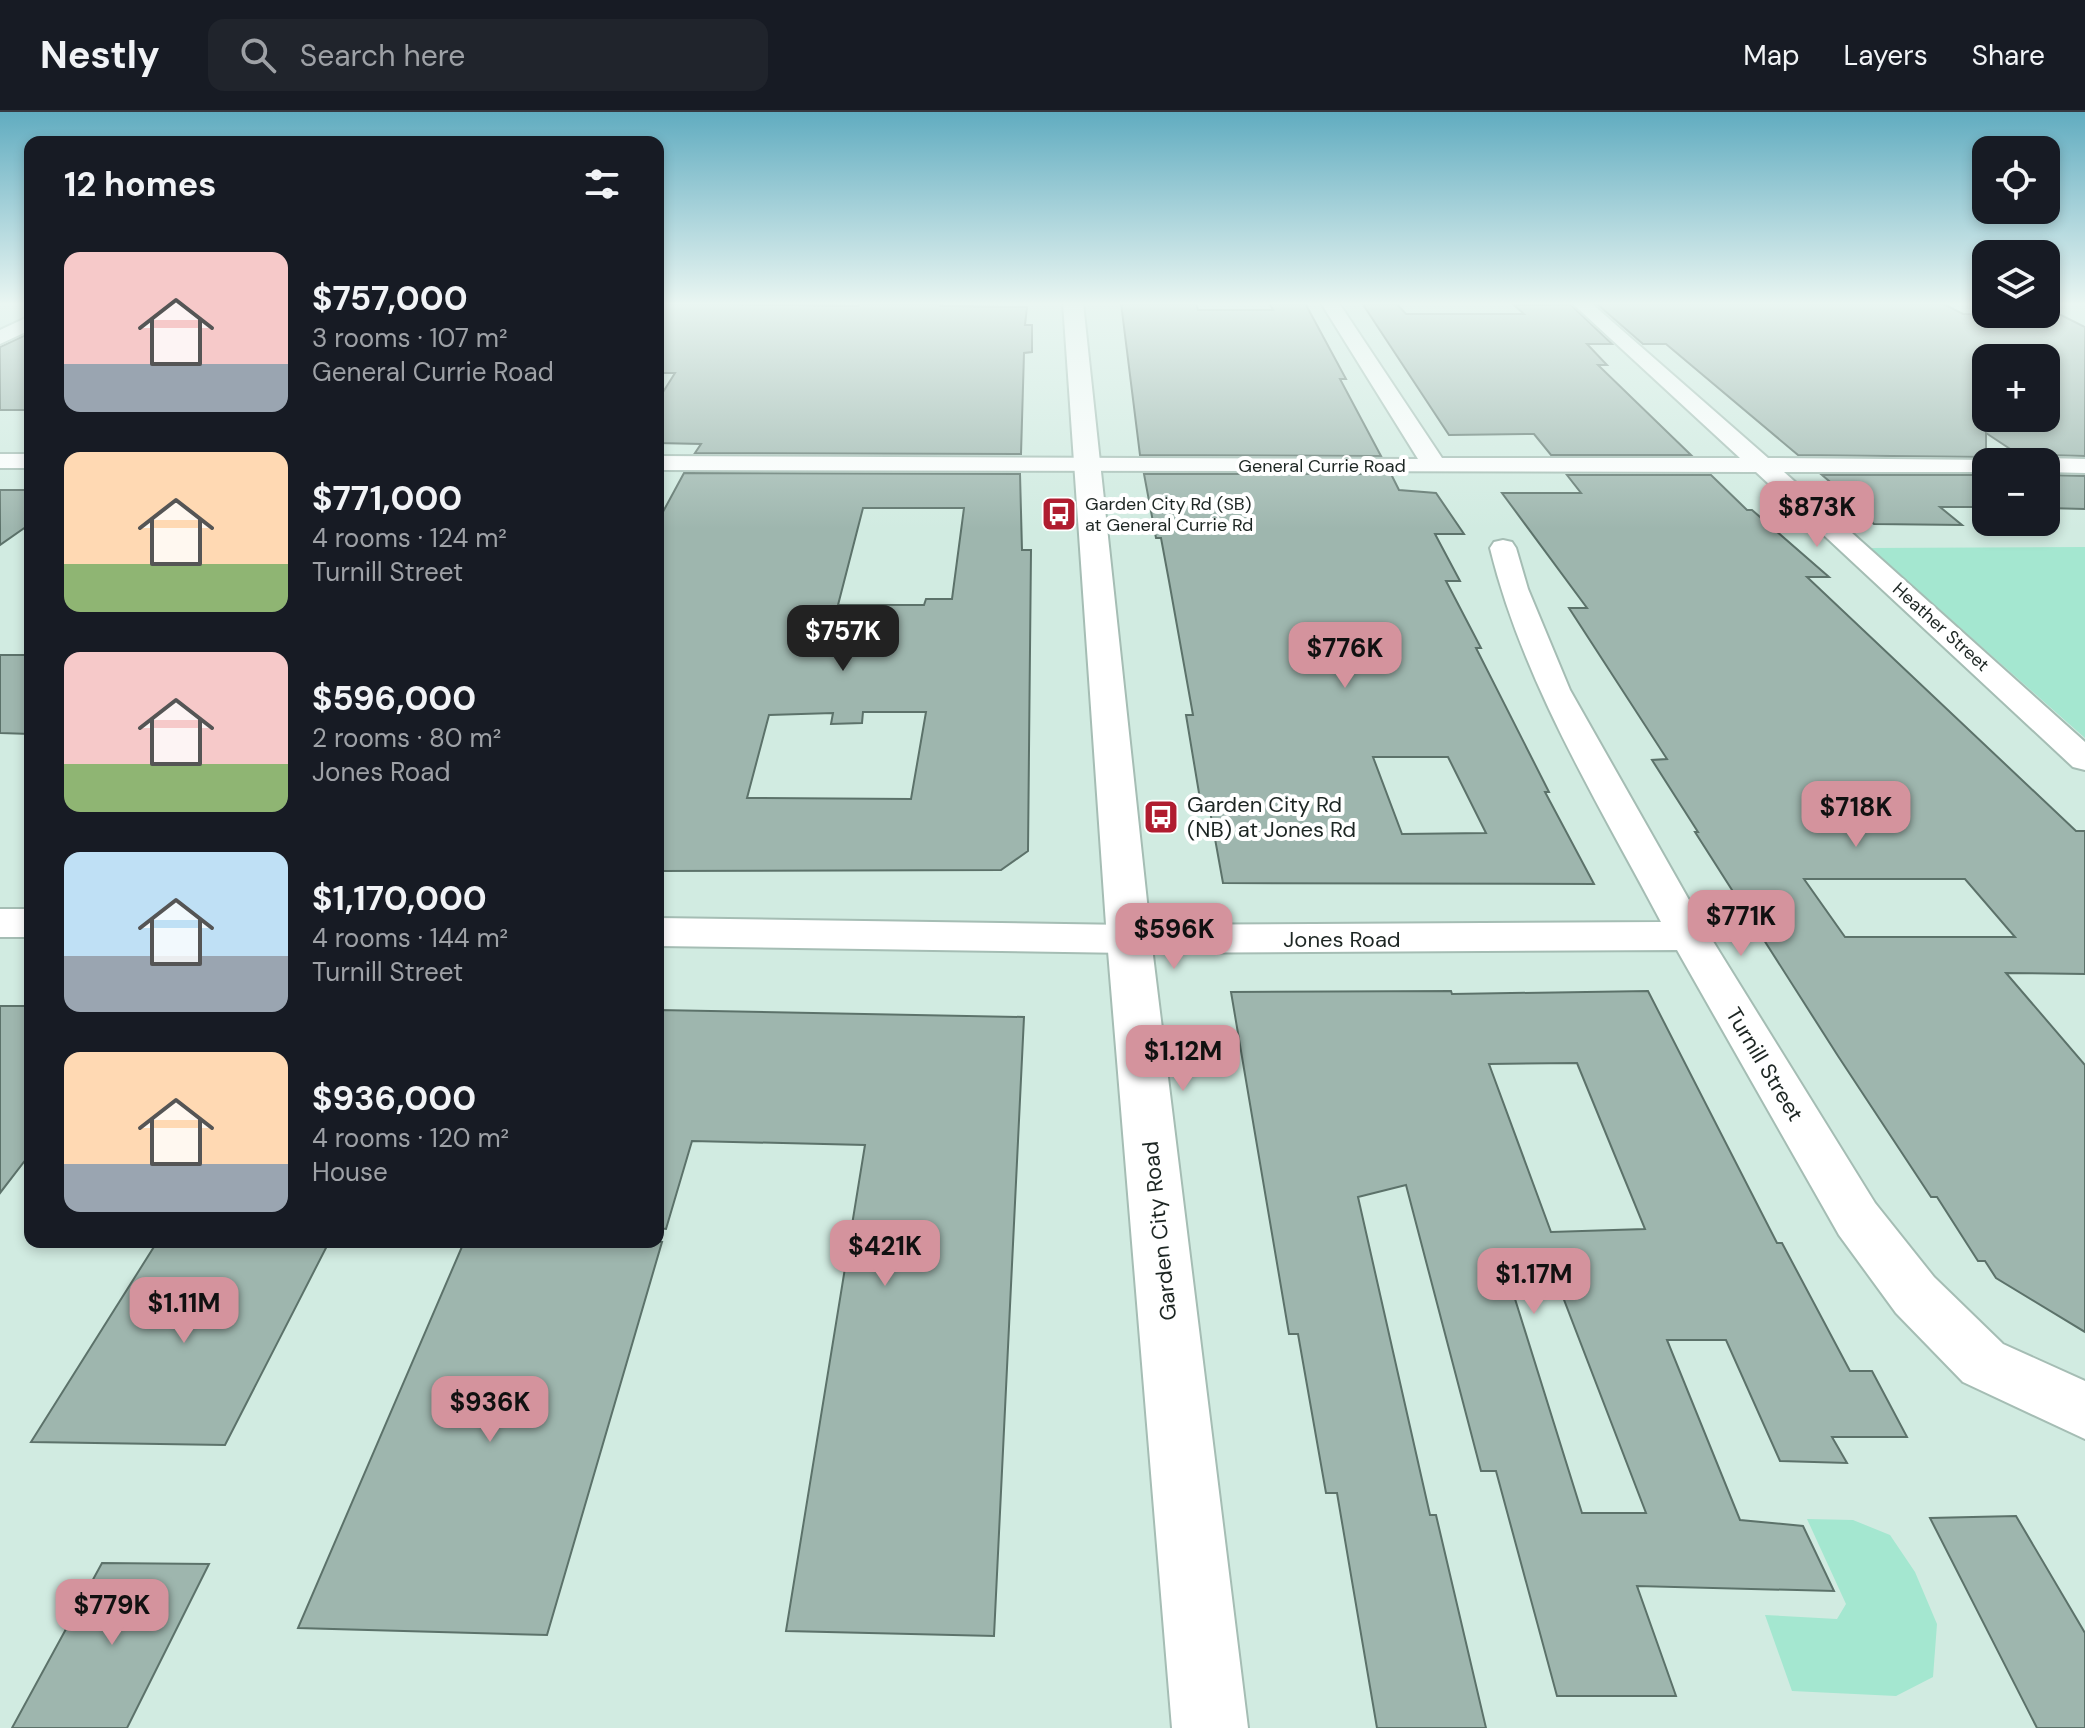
<!DOCTYPE html>
<html lang="en">
<head>
<meta charset="utf-8">
<style>
	:root { --surface:#171b24; --page:#20242c; --text:#f1f3f6; --muted:#9ea1a6; --line:#363941; --accent:#d4939d }
	body { margin:0; font-family:"DM Sans",sans-serif; background:var(--page); color:var(--text); height:100vh; display:flex; flex-direction:column; font-size:30px; white-space:nowrap }
	* { box-sizing:border-box; margin:0 }
	p { font-size:26px; color:var(--muted) }
	.icon { flex:none; width:44px; height:44px; fill:none; stroke:currentColor; stroke-width:2; stroke-linecap:round; stroke-linejoin:round }
	.map { position:relative; flex:1; overflow:hidden }
	.details { position:absolute; left:24px; top:24px; width:640px; height:1112px; display:flex; flex-direction:column; background:var(--surface); border-radius:16px; box-shadow:0 4px 12px #0003 }
	.details>* { flex:none }
	.buttons { position:absolute; left:1972px; top:24px; display:grid; gap:16px }
	.buttons a { display:grid; place-items:center; width:88px; height:88px; border-radius:16px; background:var(--surface); box-shadow:0 4px 12px #0003; font-size:40px }
	.price { position:absolute; translate:-50% -68px; padding:0 18px; border-radius:16px; background:var(--accent); color:#111; font-size:26px; line-height:52px; filter:drop-shadow(0 2px 4px #0008) }
	.price::after { content:''; position:absolute; left:50%; top:48px; width:24px; height:18px; margin-left:-12px; background:inherit; clip-path:polygon(0 0,100% 0,50% 100%) }
	.price.on { background:#222; color:#fff }
	ul { padding:0; list-style:none }
	li { display:flex; align-items:center; gap:24px; height:200px; padding:0 40px }
	li span { display:grid; place-items:center; flex:none; width:224px; height:160px; border-radius:16px; color:#555 }
	li>.icon { margin-inline-start:auto }
	span .icon { width:96px; height:96px; fill:#fffc; stroke-width:1 }
	li b { font-size:34px }
	h2 { display:flex; justify-content:space-between; align-items:center; height:96px; padding:0 40px; font-size:34px }
	header { display:flex; align-items:center; gap:48px; box-sizing:border-box; height:112px; padding:0 40px; background:var(--surface); border-bottom:2px solid var(--line) }
	header strong { font-size:38px }
	nav { display:flex; gap:44px; margin-inline-start:auto; font-size:28px }
	.search { width:560px; height:72px; background:var(--page); display:flex; align-items:center; gap:20px; box-sizing:border-box; padding:0 28px; border-radius:16px; color:var(--muted); font-size:30px }
	.map>svg:first-child { display:block }
	.green { fill:#a4e7d0 }
	.building { fill:#9eb6ae; stroke:#5c726a; stroke-width:2; fill-rule:evenodd }
	.lines { fill:none; stroke-linecap:round; stroke-linejoin:round }
	.minor-casing { stroke:#a5bdb4; stroke-width:4 }
	.tertiary-casing { stroke:#a5bdb4; stroke-width:4 }
	.minor { fill:#fff; fill-rule:evenodd }
	.tertiary { fill:#fff; fill-rule:evenodd }
	.labels { text-anchor:middle; stroke-width:8; stroke-linejoin:round; paint-order:stroke }
	.far-street-label { font-size:18px; fill:#1d2623; stroke:#fff }
	.far-poi-label { font-size:18px; fill:#1d2623; stroke:#fff; text-anchor:start }
	.poi-label { font-size:22px; fill:#1d2623; stroke:#fff; text-anchor:start }
	.street-label { font-size:22px; fill:#1d2623; stroke:#fff }
</style>
</head>
<body>
<header>
<strong>Nestly</strong>
<div class="search"><svg class="icon" aria-label="search" viewBox="0 0 24 24"><circle cx="10" cy="10" r="6"/><path d="M15 15l6 6"/></svg>Search here</div>
<nav><a>Map</a><a>Layers</a><a>Share</a></nav>
</header>
<div class="map">
<svg width="2085" height="1616" viewBox="0 0 2085 1616">
	<rect width="100%" height="100%" fill="#d1ebe1"/>
	<!-- green -->
	<path class="green" d="M2085,435V626L1870,436Z
		M1807,1407L1853,1408L1890,1423L1915,1460L1937,1512L1933,1565L1896,1584L1792,1579L1765,1503L1837,1507L1846,1492Z"/>
	<!-- building -->
	<path class="building" d="M658,191L858,194L859,191H942L941,194L1027,195L1025,213H1032V240L1024,241L1021,342L695,341L701,332L658,331V288L675,261H658Z
		M1121,191H1196L1198,198H1273L1269,191H1305L1346,267H1340L1381,344L1140,343Z
		M1362,191H1396L1406,202H1524L1514,193L1570,192L1612,232H1587L1607,253H1598L1691,343H1551L1534,322L1449,323Z
		M1680,191H1942L1963,202L2061,203L2085,215V344L2046,343L2030,350L1986,321V345L1798,343L1666,232H1643L1597,192H1682ZM1986,246H2046V306H1986Z
		M30,221V298H0V235Z
		M684,361L1020,362L1022,438H1031L1028,739L1001,758L658,759V409ZM863,396H964L952,487H926L924,493H838ZM863,600H926L911,687L747,686L769,603L833,601L831,612L862,611Z
		M1144,362H1391L1399,378L1436,381L1464,422H1435L1460,469H1446L1481,536H1476L1549,680H1545L1594,772L1223,771L1210,699H1202L1186,603H1193L1169,469L1161,426H1156ZM1373,645H1448L1486,721L1402,722Z
		M1567,363H1711L1747,398H1752L1829,465H1807L2076,719H2085V862L2006,861L2085,953V1220L1996,1166L1985,1149H1978L1937,1085H1931L1838,944L1695,720H1698L1652,648L1667,647L1569,496H1587L1502,381H1581ZM1804,767H1965L2015,825H1845Z
		M1822,363H1986V395H1940L1962,413L1874,412L1834,380H1842Z
		M2046,363L2085,364V397L2046,396Z
		M0,378H30V412L0,433Z
		M0,543H30V622L0,621Z
		M1451,879L1452,882L1648,879L1777,1131H1782L1850,1259H1872L1907,1325H1832L1847,1351L1780,1349L1726,1228H1667L1740,1408L1803,1414L1834,1479L1637,1474L1676,1584H1557L1496,1359H1481L1406,1073L1358,1085L1430,1403H1436L1486,1616H1377L1337,1381H1326L1298,1222H1289L1231,880ZM1577,951L1645,1117L1551,1120L1489,952ZM1546,1141L1646,1401H1582L1505,1155Z
		M0,894H30V1042L0,1081Z
		M658,898L1024,905L994,1524L786,1519L865,1033L692,1029L666,1117L658,1116Z
		M157,1130H329L225,1333L31,1330Z
		M464,1130H662L547,1523L298,1516Z
		M2016,1404L2085,1521V1616H2037L1930,1406Z
		M102,1451L209,1452L127,1616H12Z"/>
	<g class="lines">
		<defs>
			<path id="minor" d="M1321,191H1339L1442,346H1740L1572,191H1591L1768,346L1994,348L1996,350H1986V360H1784L2085,630V658L2073,655L1756,360L658,358V344L1418,347Z
				M0,342H30V356H0Z
				M2046,346L2085,347V361L2046,360V350H2036Z
				M1503,428L1512,430L1516,436L1528,477L1570,578L1706,818L1875,1091L1934,1165L2003,1232L2085,1269V1327L1963,1270L1896,1201L1839,1123L1677,838L1129,841L658,834V806L1129,813L1661,810C1597,689 1523,570 1490,436L1494,430Z
				M0,797H30V825H0Z"/>
			<path id="tertiary" d="M1063,191H1083L1151,827L1248,1616H1172L1107,827Z
				M30,204V218L0,232V218Z"/>
		</defs>
		<!-- minor casing -->
		<use href="#minor" class="minor-casing"/>
		<!-- tertiary casing -->
		<use href="#tertiary" class="tertiary-casing"/>
		<!-- minor -->
		<use href="#minor" class="minor"/>
		<!-- tertiary -->
		<use href="#tertiary" class="tertiary"/>
	</g>
	<!-- sky -->
	<linearGradient id="sky" x2="0" y2="1"><stop stop-color="#61acc0"/><stop offset="0.46" stop-color="#eaf6f2"/><stop offset="1" stop-color="#eaf6f2" stop-opacity="0"/></linearGradient>
	<rect width="2085" height="417" fill="url(#sky)"/>
	<!-- icons -->
	<defs>
		<symbol id="bus-square" viewBox="-11 -11 22 22"><rect x="-9" y="-9" width="18" height="18" rx="4" fill="#b01d30" stroke="#fff"/><path d="M-5-6H5V4H4V6H2V4H-2V6H-4V4H-5ZM-3.5-4V0h7V-4ZM-3.5 1.2v1.5H-2V1.2ZM2 1.2v1.5H3.5V1.2Z" fill="#fff"/></symbol>
	</defs>
	<g fill-rule="evenodd">
		<use href="#bus-square" x="1039" y="382" width="40" height="40"/>
		<use href="#bus-square" x="1141" y="685" width="40" height="40"/>
	</g>
	<g class="labels">
		<!-- far-street labels -->
		<g class="far-street-label">
			<text x="1322" y="360">General Currie Road</text>
			<text transform="translate(1941 515) rotate(42)" y="6">Heather Street</text>
		</g>
		<!-- far-poi labels -->
		<g class="far-poi-label">
			<text x="1085" y="398">Garden City Rd (SB)<tspan x="1085" dy="21">at General Currie Rd</tspan></text>
		</g>
		<!-- poi labels -->
		<g class="poi-label">
			<text x="1187" y="700">Garden City Rd<tspan x="1187" dy="25">(NB) at Jones Rd</tspan></text>
		</g>
		<!-- street labels -->
		<g class="street-label">
			<text x="1342" y="835">Jones Road</text>
			<text transform="translate(1765 952) rotate(59)" y="8">Turnill Street</text>
			<text transform="translate(1159 1119) rotate(-96)" y="8">Garden City Road</text>
		</g>
	</g>
</svg>
<div class="buttons">
<a><svg class="icon" aria-label="locate" viewBox="0 0 24 24"><circle cx="12" cy="12" r="6"/><path d="M12 2v4M12 18v4M2 12h4M18 12h4"/></svg></a>
<a><svg class="icon" aria-label="layers" viewBox="0 0 24 24"><path d="M12 4l9 5-9 5-9-5zM3 14l9 5 9-5"/></svg></a>
<a>+</a>
<a>−</a>
</div>
<b class="price" style="left:1817px;top:437px">$873K</b>
<b class="price on" style="left:843px;top:561px">$757K</b>
<b class="price" style="left:1345px;top:578px">$776K</b>
<b class="price" style="left:1856px;top:737px">$718K</b>
<b class="price" style="left:1741px;top:846px">$771K</b>
<b class="price" style="left:1174px;top:859px">$596K</b>
<b class="price" style="left:1183px;top:981px">$1.12M</b>
<b class="price" style="left:885px;top:1176px">$421K</b>
<b class="price" style="left:1534px;top:1204px">$1.17M</b>
<b class="price" style="left:184px;top:1233px">$1.11M</b>
<b class="price" style="left:490px;top:1332px">$936K</b>
<b class="price" style="left:112px;top:1535px">$779K</b>
<section class="details">
<h2>12 homes<svg class="icon" aria-label="filters" viewBox="0 0 24 24"><path d="M4 7h16M4 17h16"/><circle cx="9" cy="7" r="2"/><circle cx="15" cy="17" r="2"/></svg></h2>
<ul>
<li><span style="background:linear-gradient(#f6c9c9 70%,#9aa5b1 0)"><svg class="icon" aria-label="home" viewBox="0 0 24 24"><path d="M3 11l9-7 9 7M6 9v11h12V9"/></svg></span><div><b>$757,000</b><p>3 rooms · 107 m²</p><p>General Currie Road</p></div></li>
<li><span style="background:linear-gradient(#ffd9b3 70%,#8fb573 0)"><svg class="icon" aria-label="home" viewBox="0 0 24 24"><path d="M3 11l9-7 9 7M6 9v11h12V9"/></svg></span><div><b>$771,000</b><p>4 rooms · 124 m²</p><p>Turnill Street</p></div></li>
<li><span style="background:linear-gradient(#f6c9c9 70%,#8fb573 0)"><svg class="icon" aria-label="home" viewBox="0 0 24 24"><path d="M3 11l9-7 9 7M6 9v11h12V9"/></svg></span><div><b>$596,000</b><p>2 rooms · 80 m²</p><p>Jones Road</p></div></li>
<li><span style="background:linear-gradient(#bfe0f5 65%,#9aa5b1 0)"><svg class="icon" aria-label="home" viewBox="0 0 24 24"><path d="M3 11l9-7 9 7M6 9v11h12V9"/></svg></span><div><b>$1,170,000</b><p>4 rooms · 144 m²</p><p>Turnill Street</p></div></li>
<li><span style="background:linear-gradient(#ffd9b3 70%,#9aa5b1 0)"><svg class="icon" aria-label="home" viewBox="0 0 24 24"><path d="M3 11l9-7 9 7M6 9v11h12V9"/></svg></span><div><b>$936,000</b><p>4 rooms · 120 m²</p><p>House</p></div></li>
</ul>
</section>
</div>
</body>
</html>
